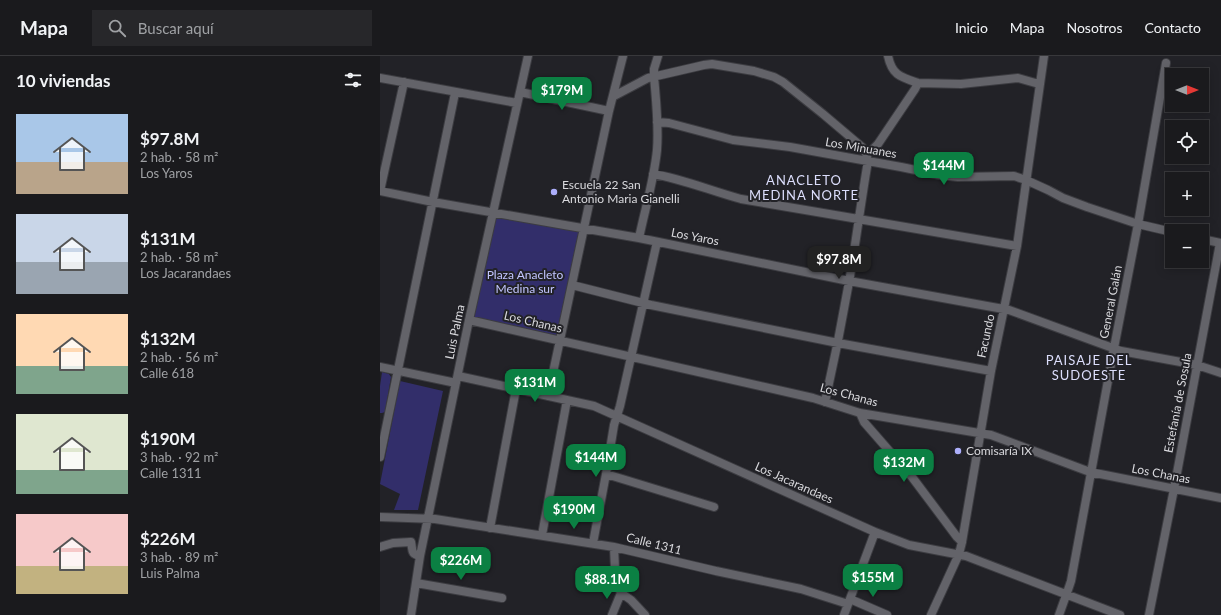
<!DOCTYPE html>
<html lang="es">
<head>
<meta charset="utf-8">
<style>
	:root { --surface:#1a1a1d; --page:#27272a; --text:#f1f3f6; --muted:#9fa1a4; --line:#38383b; --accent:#0b8043 }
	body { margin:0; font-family:Lato,sans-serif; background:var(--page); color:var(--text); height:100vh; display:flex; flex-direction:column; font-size:15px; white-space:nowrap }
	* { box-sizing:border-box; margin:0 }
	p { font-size:13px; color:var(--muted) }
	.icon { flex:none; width:22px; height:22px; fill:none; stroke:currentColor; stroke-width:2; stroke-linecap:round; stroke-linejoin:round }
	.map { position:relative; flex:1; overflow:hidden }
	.side { display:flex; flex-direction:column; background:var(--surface); width:380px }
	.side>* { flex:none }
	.needle { width:26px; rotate:90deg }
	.fabs { position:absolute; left:785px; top:12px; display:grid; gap:8px }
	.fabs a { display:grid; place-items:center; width:44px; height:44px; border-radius:0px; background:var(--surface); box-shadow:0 2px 10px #0003,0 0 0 1px var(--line); font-size:20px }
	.price { position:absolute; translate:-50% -34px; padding:0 9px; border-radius:8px; background:var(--accent); color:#fff; font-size:13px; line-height:26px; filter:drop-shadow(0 1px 2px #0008) }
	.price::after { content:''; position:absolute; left:50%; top:24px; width:12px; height:9px; margin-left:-6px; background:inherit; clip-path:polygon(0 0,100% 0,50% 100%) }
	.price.on { background:#222; color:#fff }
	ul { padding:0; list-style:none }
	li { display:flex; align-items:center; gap:12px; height:100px; padding:0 16px }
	li span { display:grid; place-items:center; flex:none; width:112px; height:80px; border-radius:0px; color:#555 }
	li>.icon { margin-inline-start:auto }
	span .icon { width:48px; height:48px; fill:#fffc; stroke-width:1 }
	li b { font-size:17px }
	h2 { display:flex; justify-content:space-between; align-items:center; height:48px; padding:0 16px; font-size:17px }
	header { display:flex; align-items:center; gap:24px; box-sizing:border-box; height:56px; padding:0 20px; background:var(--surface); border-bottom:1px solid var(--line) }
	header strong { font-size:19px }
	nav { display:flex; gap:22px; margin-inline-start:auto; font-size:14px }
	.search { width:280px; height:36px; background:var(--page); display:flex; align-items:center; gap:10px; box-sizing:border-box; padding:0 14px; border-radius:0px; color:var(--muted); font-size:15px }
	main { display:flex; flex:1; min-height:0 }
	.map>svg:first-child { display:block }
	.green { fill:#322e6a }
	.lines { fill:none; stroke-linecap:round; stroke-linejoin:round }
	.minor-casing { stroke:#3c3c41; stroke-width:10 }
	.minor { stroke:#636369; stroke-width:8 }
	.poi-dot { fill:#adaffb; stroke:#222227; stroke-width:1.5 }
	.labels { text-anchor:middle; stroke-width:4; stroke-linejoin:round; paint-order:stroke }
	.street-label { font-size:12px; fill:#d9d9dd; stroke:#222227 }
	.poi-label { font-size:12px; fill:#d9d9dd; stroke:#222227; text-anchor:start }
	.park-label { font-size:12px; fill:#c2c5ff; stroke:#222227 }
	.neighbourhood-label { font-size:13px; letter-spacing:1px; fill:#dcdefc; stroke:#222227 }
</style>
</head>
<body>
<header>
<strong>Mapa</strong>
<div class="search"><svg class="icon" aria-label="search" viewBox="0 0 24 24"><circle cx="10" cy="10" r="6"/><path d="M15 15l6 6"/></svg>Buscar aquí</div>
<nav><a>Inicio</a><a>Mapa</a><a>Nosotros</a><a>Contacto</a></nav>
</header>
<main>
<section class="side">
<h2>10 viviendas<svg class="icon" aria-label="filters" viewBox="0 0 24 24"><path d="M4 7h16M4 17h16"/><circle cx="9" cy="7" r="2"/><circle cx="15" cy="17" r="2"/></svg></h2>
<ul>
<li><span style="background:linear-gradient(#a9c7e8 60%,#b9a48a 0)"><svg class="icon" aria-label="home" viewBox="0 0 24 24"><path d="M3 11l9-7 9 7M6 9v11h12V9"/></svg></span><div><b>$97.8M</b><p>2 hab. · 58 m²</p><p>Los Yaros</p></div></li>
<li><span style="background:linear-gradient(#c9d6e8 60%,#9aa5b1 0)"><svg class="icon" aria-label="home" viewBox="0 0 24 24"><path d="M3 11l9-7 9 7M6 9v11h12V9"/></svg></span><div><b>$131M</b><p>2 hab. · 58 m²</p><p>Los Jacarandaes</p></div></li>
<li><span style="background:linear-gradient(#ffd9b3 65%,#7fa58c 0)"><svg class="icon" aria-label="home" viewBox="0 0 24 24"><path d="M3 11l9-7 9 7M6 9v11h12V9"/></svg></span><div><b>$132M</b><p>2 hab. · 56 m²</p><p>Calle 618</p></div></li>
<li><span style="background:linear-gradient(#dfe7d0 70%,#7fa58c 0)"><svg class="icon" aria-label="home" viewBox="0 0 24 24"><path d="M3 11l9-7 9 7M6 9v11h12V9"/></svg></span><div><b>$190M</b><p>3 hab. · 92 m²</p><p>Calle 1311</p></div></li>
<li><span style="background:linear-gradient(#f6c9c9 65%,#c2b280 0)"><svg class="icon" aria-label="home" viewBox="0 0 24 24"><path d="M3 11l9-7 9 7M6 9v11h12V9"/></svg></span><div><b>$226M</b><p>3 hab. · 89 m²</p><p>Luis Palma</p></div></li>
</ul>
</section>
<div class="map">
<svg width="841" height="559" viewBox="0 0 841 559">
	<rect width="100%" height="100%" fill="#222227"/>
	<!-- green -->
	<path class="green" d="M113,156L204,172L179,285L89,264Z
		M2,316L9,318L11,321L5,356L2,357H0V330Z
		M20,325L63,335L38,454H14L20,438L0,428Z"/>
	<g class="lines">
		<defs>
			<path id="minor" d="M508,0C512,19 520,21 538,27
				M0,22L137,47
				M140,36L229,55
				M234,40L268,22L324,9L332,8L374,15L394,21L403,26L443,58L482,91L486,97L488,105C481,145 476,186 469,226C462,266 454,306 445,346
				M277,66L289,67L353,84L410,91L521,111L560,119L578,121L634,120L646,124L668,134L683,142L707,151L758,168L792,176
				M486,97L492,94L498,88L535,33L538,27L581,28L638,22L659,28
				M273,118C303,123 331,135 361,143L637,190
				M0,135L53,146L259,182L469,225L629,254L741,295L817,309L841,317
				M0,135L24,26
				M259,182C265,153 274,124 277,94C279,70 276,45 274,20V13L278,0
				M822,183L841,187
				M192,229L271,249L458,287L611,315
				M89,264L433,342L480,357L611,379L710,416L841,442
				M0,311L76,327
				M78,320L214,350L495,476L529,489L586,500L740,559
				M168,340L229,55L243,0
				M480,357L484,366L532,421L577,481L582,486
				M0,401L75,37
				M226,418L334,451
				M0,461L55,463L234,491L336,515L421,533L468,548
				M110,472L136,333
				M162,479L187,344
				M213,487L226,418L234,369L240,350L277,186
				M0,491L13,487L31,486C33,494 30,498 40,500
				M234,491L235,513L239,532L241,537L251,544L265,559
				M36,527L122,542
				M470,543L507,559
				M31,559L40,500L89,264L148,0
				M232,559L241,537
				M464,559L495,476
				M551,559L579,498L582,486L611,315L637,190L664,0
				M679,559L689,531L691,525L734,292L758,168L786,7
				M769,559L794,433L840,187"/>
		</defs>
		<!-- minor casing -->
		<use href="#minor" class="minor-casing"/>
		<!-- minor -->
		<use href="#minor" class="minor"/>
	</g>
	<!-- markers -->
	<g class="poi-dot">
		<circle cx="174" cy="136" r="4"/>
		<circle cx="578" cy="395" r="4"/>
	</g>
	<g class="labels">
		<!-- street labels -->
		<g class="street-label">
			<text transform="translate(481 92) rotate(10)" y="4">Los Minuanes</text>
			<text transform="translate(315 181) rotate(11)" y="4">Los Yaros</text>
			<text transform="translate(731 246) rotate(-79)" y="4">General Galán</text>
			<text transform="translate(153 266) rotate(13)" y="4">Los Chanas</text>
			<text transform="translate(75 276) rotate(-78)" y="4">Luis Palma</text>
			<text transform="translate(606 280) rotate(-78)" y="4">Facundo</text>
			<text transform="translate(469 339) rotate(15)" y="4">Los Chanas</text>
			<text transform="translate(798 347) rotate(-79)" y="4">Estefanía de Sosula</text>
			<text transform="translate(781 418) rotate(11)" y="4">Los Chanas</text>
			<text transform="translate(414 427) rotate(24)" y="4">Los Jacarandaes</text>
			<text transform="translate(274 488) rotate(14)" y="4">Calle 1311</text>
		</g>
		<!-- poi labels -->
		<g class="poi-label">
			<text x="182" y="133">Escuela 22 San<tspan x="182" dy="14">Antonio Maria Gianelli</tspan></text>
			<text x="586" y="399">Comisaría IX</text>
		</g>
		<!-- park labels -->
		<g class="park-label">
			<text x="145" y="223">Plaza Anacleto<tspan x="145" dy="14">Medina sur</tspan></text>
		</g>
		<!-- neighbourhood labels -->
		<g class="neighbourhood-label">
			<text x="424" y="129">ANACLETO<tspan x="424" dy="15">MEDINA NORTE</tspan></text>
			<text x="709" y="309">PAISAJE DEL<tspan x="709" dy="15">SUDOESTE</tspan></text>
		</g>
	</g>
</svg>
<div class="fabs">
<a><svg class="needle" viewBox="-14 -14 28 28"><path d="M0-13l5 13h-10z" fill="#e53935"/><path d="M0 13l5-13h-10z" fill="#9fa1a4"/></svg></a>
<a><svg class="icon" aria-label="locate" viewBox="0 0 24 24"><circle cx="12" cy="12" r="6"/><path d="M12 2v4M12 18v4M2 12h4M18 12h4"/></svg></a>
<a>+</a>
<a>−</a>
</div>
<b class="price" style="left:182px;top:55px">$179M</b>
<b class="price" style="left:564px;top:130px">$144M</b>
<b class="price on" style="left:459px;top:224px">$97.8M</b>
<b class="price" style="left:155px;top:347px">$131M</b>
<b class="price" style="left:216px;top:422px">$144M</b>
<b class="price" style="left:524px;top:427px">$132M</b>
<b class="price" style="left:194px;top:474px">$190M</b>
<b class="price" style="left:81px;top:525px">$226M</b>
<b class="price" style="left:493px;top:542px">$155M</b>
<b class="price" style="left:227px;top:544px">$88.1M</b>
</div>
</main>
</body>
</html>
